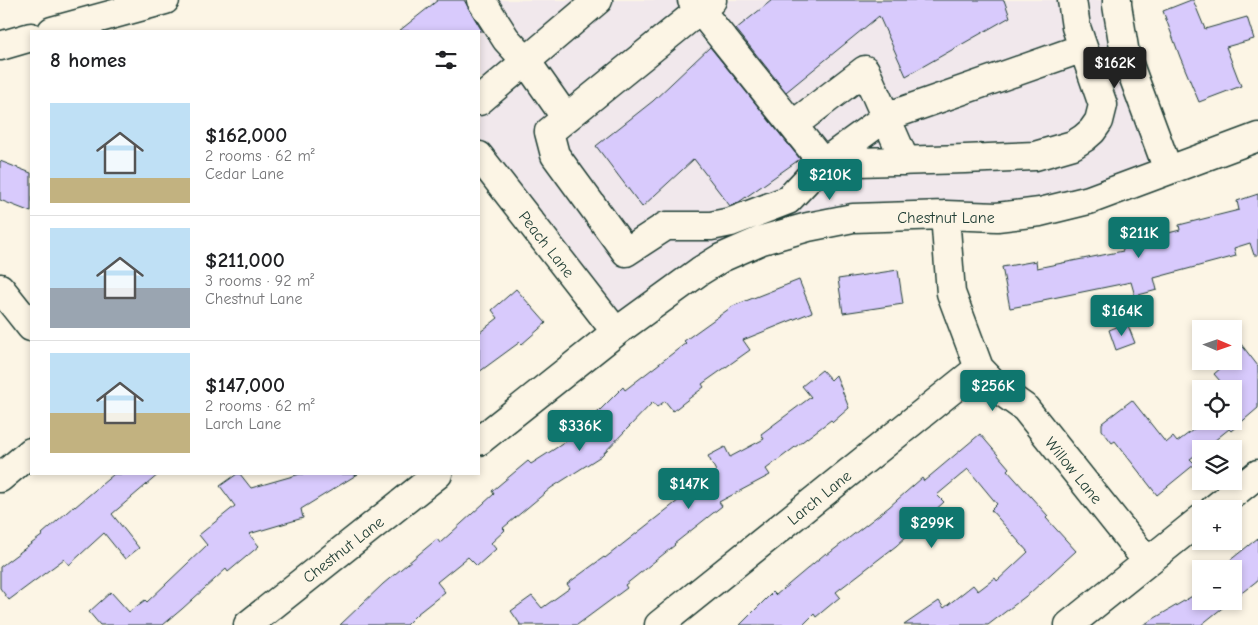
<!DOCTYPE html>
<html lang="en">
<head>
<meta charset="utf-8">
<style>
	:root { --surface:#fff; --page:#f2f2f2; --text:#202124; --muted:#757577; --line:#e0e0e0; --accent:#0f766e }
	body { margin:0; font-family:"Comic Neue",sans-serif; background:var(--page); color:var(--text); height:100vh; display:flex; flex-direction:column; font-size:19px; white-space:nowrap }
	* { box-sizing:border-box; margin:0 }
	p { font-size:16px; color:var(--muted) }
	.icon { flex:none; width:28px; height:28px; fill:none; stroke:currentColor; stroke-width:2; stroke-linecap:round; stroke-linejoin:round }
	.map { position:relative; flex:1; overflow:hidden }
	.side { position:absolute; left:30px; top:30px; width:450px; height:445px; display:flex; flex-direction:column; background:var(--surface); border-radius:0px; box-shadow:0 2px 8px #0003 }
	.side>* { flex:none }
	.needle { width:32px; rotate:92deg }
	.fabs { position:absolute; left:1192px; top:320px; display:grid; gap:10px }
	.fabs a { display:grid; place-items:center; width:50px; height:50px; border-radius:0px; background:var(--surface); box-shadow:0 2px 8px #0003; font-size:25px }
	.price { position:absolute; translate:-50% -42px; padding:0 11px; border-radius:5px; background:var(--accent); color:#fff; font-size:16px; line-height:32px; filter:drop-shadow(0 1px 2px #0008) }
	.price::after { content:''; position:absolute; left:50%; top:30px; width:15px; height:11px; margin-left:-8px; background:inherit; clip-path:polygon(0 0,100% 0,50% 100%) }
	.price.active { background:#222; color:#fff }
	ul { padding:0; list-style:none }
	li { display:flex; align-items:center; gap:15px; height:125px; padding:0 20px }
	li+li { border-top:1px solid var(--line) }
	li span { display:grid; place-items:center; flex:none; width:140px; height:100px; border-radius:0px; color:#555 }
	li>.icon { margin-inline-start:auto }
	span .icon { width:60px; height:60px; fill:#fffc; stroke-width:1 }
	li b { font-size:21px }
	h2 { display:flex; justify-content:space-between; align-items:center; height:60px; padding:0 20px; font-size:21px }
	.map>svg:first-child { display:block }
	.built { fill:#f1e8ec }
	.building { fill:#d8cafc; stroke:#1f3d34 }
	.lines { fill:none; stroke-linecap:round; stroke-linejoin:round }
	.minor-casing { stroke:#1f3d34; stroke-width:31 }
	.major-casing { stroke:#1f3d34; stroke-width:31 }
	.minor { stroke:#fcf5e5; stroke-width:28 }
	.major { stroke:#fcf5e5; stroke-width:28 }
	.labels { text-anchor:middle; stroke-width:5; stroke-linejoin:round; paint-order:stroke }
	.street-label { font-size:16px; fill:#1f3d34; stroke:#fcf5e5 }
</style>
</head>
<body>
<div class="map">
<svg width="1258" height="625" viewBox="0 0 1258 625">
	<rect width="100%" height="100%" fill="#fcf5e5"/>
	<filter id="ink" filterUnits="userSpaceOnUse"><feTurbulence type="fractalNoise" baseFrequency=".02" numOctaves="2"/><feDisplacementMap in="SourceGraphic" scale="10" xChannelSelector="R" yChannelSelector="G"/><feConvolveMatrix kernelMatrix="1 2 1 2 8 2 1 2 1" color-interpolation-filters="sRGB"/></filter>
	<g filter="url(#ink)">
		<!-- built -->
		<path class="built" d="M429,0H1117L1168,170L1089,200L762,240L616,332L479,156V101L490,92L479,75V31H450Z"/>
		<!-- building -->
		<path class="building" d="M438,0H464L482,31H399Z
			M772,0H1004L1010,17L906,76L879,16L786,92L736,29Z
			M1191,0H1193L1205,29L1247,17L1254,39L1226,47L1241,86L1199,102L1180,57L1163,11Z
			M710,47L800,159L739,202L730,206L694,159L642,207L596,146L653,101Z
			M0,161L31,173V212L0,200Z
			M1258,194V255H1254L1250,243L1234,248L1236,256L1154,278L1157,290L1135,296L1131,282L1043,300V302L1010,308L1002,267L1036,261L1037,268L1123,251L1122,245L1180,230L1179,225L1239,210L1237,201Z
			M898,270L903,304L843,313L838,279Z
			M799,280L812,312L743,340L750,350L702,384L704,387L673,411L665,401L657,407L653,402L601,456L551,488L503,528L505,530L491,543L496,549L477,566L468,557L437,582L445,592L417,614L406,625H340L383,584L437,539L440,543L494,494L492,491L528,461L531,464L595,423L591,419L623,387L625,390L686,343L684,341L733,306Z
			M516,289L546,323L522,344L520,342L479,372V333L498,318L492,310Z
			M1127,323L1135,343L1116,350L1109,330Z
			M1234,335L1258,366V408L1231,431L1229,429L1204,449H1201V451L1190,459L1195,464L1157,495L1115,441L1112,443L1102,430V423L1132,400L1166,443L1173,437L1177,442L1205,421H1234V389H1211L1220,381L1214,374L1229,361H1234Z
			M822,370L831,380L836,375L849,408L833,422L831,420L766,469L770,475L719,502L722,506L674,544L675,545L625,585L627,588L577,625H519L520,624L511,611L532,596L542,608L570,588L567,584L604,557L605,558L716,471L708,456L725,447L730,457L764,439L761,434L811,397L802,386Z
			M980,434L1009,468L1007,470L1048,516L1046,518L1076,551L1030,593L988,625H904L939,601L944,608L973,585L978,591L995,578L997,581L1028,552L991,510L997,504L968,469L937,495L944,502L896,546L836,592L840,597L816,617L814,614L803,625H740L773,592L776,595L826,553L827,555L889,507L922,478L924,481Z
			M114,474H159L112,514L139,548L125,559L104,533L69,565L64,559L9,600L0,588V567L43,535L42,534L74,506L75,507Z
			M237,474H240L251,488L300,474H358L301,509L303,518L249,534L259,546L228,572L226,569L182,609L163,625H100L89,612L111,592L129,612L145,600L147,602L207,545L199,535L235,506L220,486Z
			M1258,538V580L1234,599V572L1239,569H1219Z
			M1201,591V601H1231L1201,625H1143Z"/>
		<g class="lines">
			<defs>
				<path id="minor" d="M481,0L506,39L526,61L566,118
					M692,0L823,163
					M712,0L549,132L555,155L626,252L666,226H711L731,222L788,200L823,163L886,117L1083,48
					M1117,0V5L1125,54L1168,170
					M793,125L865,70L905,161
					M479,156L616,332
					M823,163L965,159L1035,156L1073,145L1084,138L1092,131L1099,121L1103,105L1076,27L1072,0
					M945,215L951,293L979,368L1001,391L1025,408L1147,561
					M0,288L31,327
					M479,441L616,332L700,271L721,258L762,240L808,227L853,218L945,215L997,217L1040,212L1089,200L1258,137
					M1214,509L1258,474
					M248,625L438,474
					M659,625L979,368
					M1069,625L1201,519"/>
				<path id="major" d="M52,31L165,0
					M0,46L31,37
					M479,101L598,0
					M0,478L31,452"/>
			</defs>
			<!-- minor casing -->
			<use href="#minor" class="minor-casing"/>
			<!-- major casing -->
			<use href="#major" class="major-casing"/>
			<!-- minor -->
			<use href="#minor" class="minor"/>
			<!-- major -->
			<use href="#major" class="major"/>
		</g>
	</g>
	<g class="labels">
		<!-- street labels -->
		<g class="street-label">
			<text x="946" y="223">Chestnut Lane</text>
			<text transform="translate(547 244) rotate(52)" y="6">Peach Lane</text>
			<text transform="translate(1074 470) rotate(51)" y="6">Willow Lane</text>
			<text transform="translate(819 497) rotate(-39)" y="6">Larch Lane</text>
			<text transform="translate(343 549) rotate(-38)" y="6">Chestnut Lane</text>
		</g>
	</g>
</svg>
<div class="fabs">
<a><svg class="needle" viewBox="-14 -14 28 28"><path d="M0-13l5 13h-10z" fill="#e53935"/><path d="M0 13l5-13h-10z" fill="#757577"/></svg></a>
<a><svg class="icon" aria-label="locate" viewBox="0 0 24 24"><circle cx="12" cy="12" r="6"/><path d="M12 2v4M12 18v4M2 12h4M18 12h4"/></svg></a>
<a><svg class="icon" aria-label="layers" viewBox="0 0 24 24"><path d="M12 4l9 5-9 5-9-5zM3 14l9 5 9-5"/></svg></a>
<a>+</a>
<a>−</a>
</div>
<b class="price active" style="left:1115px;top:89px">$162K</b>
<b class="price" style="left:830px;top:201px">$210K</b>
<b class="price" style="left:1139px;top:259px">$211K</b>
<b class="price" style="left:1122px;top:337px">$164K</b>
<b class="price" style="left:993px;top:412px">$256K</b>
<b class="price" style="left:580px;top:452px">$336K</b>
<b class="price" style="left:689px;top:510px">$147K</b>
<b class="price" style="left:932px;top:549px">$299K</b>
<section class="side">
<h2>8 homes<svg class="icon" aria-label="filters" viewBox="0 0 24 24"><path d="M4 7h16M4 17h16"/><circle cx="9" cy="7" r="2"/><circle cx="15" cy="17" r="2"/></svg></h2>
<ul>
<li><span style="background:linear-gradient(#bfe0f5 75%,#c2b280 0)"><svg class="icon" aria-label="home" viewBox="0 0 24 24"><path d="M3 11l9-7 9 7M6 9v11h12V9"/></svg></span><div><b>$162,000</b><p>2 rooms · 62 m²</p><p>Cedar Lane</p></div></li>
<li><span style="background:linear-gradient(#bfe0f5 60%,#9aa5b1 0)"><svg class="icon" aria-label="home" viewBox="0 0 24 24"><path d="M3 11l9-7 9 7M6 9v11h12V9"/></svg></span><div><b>$211,000</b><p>3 rooms · 92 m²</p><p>Chestnut Lane</p></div></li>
<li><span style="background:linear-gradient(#bfe0f5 60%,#c2b280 0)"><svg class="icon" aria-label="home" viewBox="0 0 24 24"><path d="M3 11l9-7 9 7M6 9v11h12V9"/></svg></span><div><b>$147,000</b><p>2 rooms · 62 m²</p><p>Larch Lane</p></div></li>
</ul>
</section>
</div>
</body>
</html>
